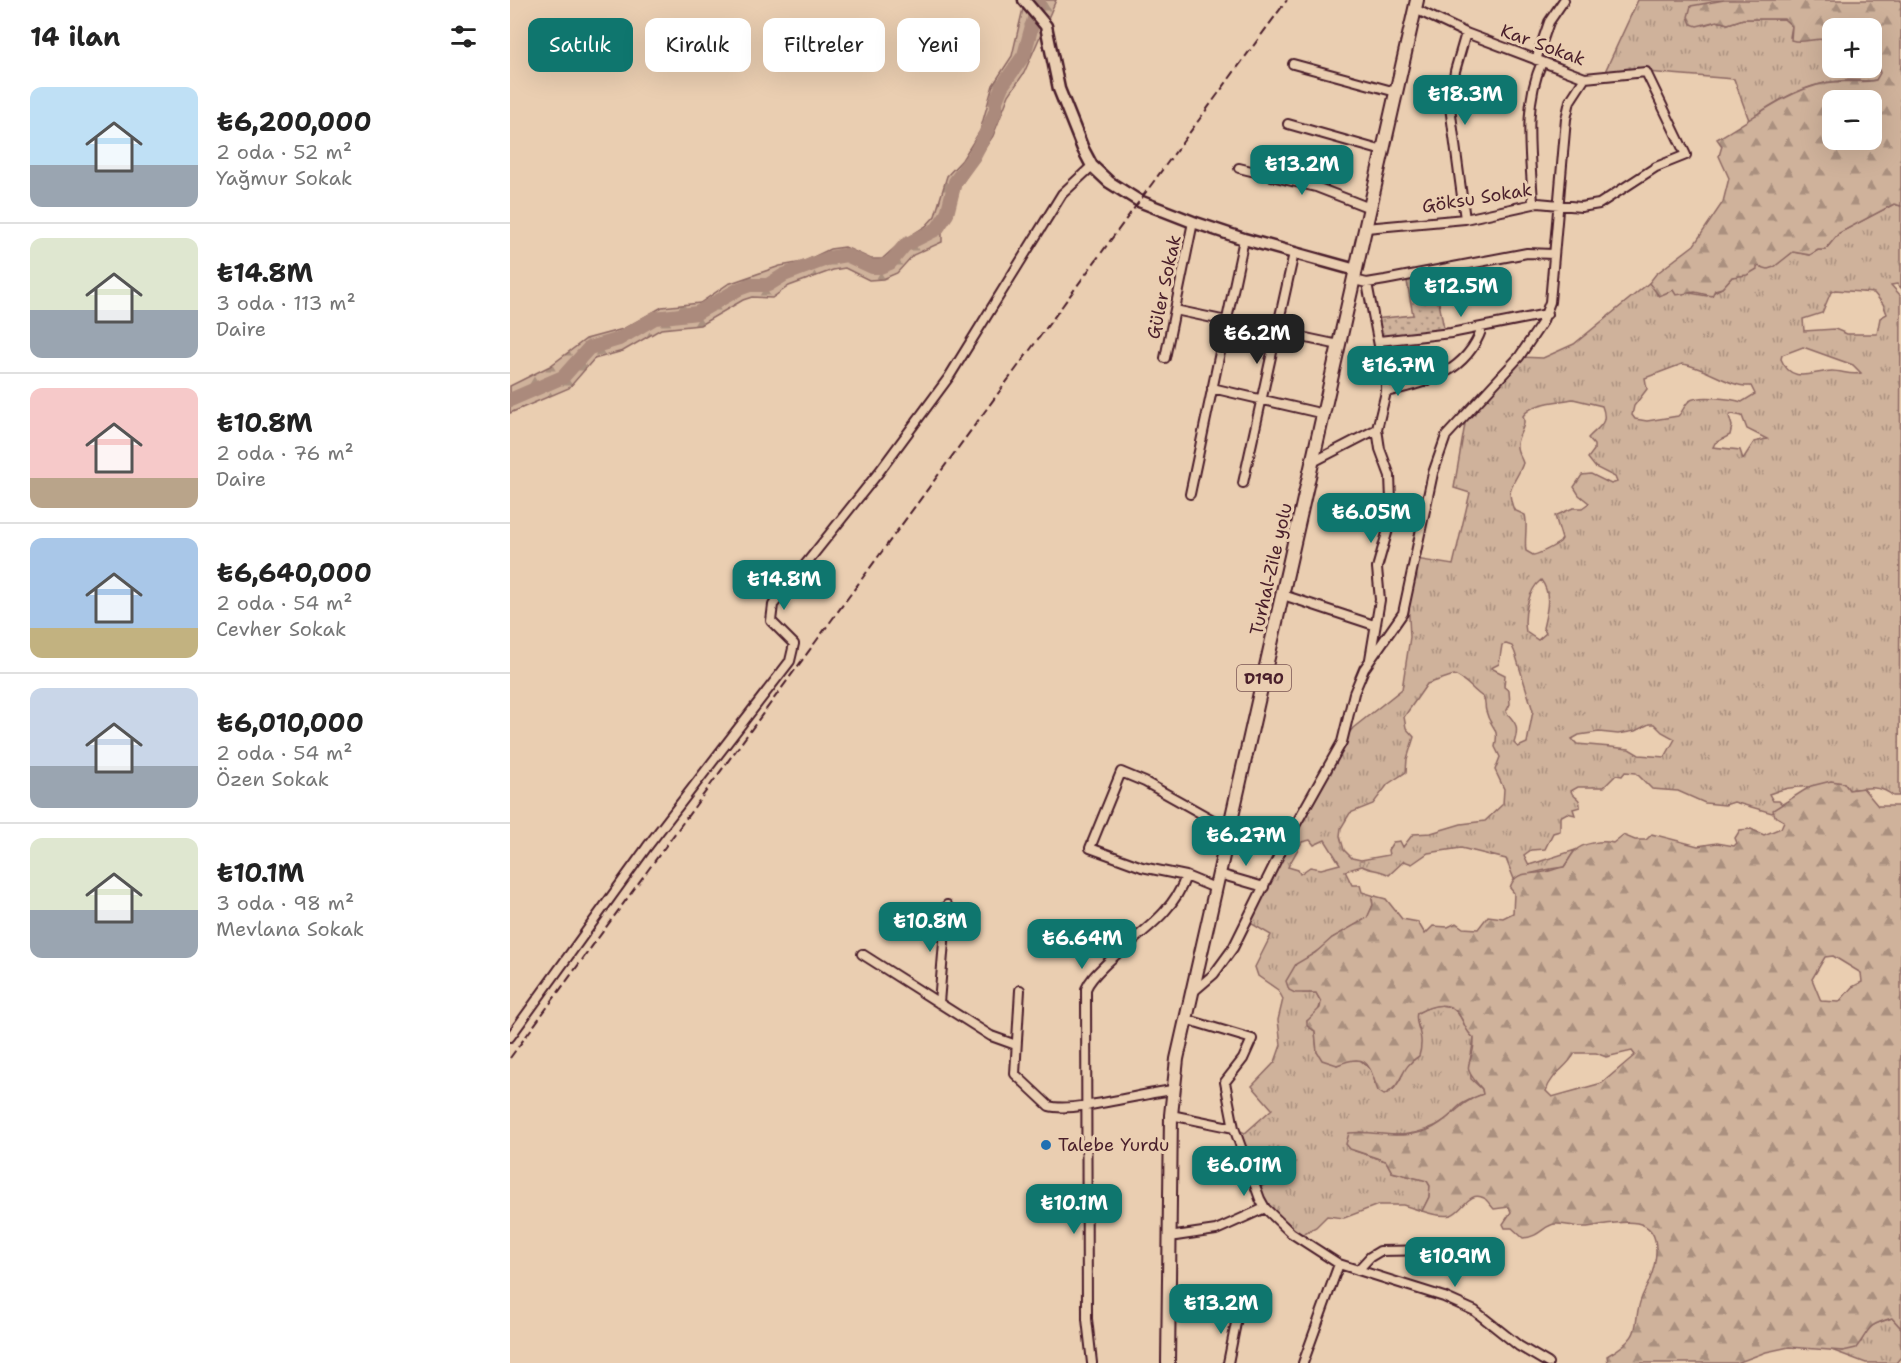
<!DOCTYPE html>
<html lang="tr">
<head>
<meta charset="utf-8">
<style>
	:root { --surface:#fff; --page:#f6f6f6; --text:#222; --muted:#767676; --line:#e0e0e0; --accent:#0f766e }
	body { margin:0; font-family:"Shantell Sans",sans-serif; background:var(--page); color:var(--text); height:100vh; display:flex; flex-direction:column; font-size:22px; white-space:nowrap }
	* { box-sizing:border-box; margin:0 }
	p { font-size:20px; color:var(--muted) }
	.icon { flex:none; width:33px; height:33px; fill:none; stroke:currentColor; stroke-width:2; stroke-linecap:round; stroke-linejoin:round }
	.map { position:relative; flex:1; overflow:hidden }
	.details { display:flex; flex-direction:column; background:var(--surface); width:510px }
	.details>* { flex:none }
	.hud { position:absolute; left:18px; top:18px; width:570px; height:54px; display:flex; gap:12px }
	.fabs { position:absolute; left:1312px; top:18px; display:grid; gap:12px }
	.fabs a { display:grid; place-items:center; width:60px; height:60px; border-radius:12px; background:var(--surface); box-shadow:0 6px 24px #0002; font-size:30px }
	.price { position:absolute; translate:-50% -51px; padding:0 14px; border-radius:12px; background:var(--accent); color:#fff; font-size:20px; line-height:39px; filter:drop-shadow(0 2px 3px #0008) }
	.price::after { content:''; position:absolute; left:50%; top:36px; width:18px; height:14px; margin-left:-9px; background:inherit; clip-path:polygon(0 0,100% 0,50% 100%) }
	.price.active { background:#222; color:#fff }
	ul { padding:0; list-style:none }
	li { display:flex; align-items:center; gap:18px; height:150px; padding:0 30px }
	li+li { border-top:2px solid var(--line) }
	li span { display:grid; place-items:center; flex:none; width:168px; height:120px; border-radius:12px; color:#555 }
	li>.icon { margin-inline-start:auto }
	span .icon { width:72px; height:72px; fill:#fffc; stroke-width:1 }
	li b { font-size:26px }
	h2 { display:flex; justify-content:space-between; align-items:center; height:72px; padding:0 30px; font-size:26px }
	.tag { padding:0 21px; border-radius:12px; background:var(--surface); box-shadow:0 6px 24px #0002; font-size:21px; line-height:54px }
	.tag.active { background:var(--accent); color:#fff }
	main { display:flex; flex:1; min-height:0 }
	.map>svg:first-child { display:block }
	.grass { fill:url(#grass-tufts); stroke:#8c6863; stroke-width:1.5; fill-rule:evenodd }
	.forest { fill:url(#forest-firs); stroke:#8c6863; stroke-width:1.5; fill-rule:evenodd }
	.park { fill:url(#park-dots); stroke:#8c6863; stroke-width:1.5 }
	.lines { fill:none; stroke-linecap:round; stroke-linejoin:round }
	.river { stroke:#ab8a7c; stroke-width:14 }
	.street-casing { stroke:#4a1f2b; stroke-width:12 }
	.secondary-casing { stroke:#4a1f2b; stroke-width:15 }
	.primary-casing { stroke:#4a1f2b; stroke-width:16 }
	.street { stroke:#eaceb1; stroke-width:8 }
	.secondary { stroke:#eaceb1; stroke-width:10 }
	.primary { stroke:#eaceb1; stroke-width:12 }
	.rail { stroke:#4a1f2b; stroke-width:2; stroke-dasharray:9 4.5; stroke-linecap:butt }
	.poi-dot { fill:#1f6fb2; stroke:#eaceb1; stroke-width:2 }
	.labels { text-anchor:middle; stroke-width:6; stroke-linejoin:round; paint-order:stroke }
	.shield { fill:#eaceb1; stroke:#7a5453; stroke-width:1.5 }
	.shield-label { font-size:16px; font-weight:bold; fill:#4a1f2b }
	.street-label { font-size:18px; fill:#4a1f2b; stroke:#eaceb1 }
	.poi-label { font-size:18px; fill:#4a1f2b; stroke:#eaceb1; text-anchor:start }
</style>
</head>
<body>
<main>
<section class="details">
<h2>14 ilan<svg class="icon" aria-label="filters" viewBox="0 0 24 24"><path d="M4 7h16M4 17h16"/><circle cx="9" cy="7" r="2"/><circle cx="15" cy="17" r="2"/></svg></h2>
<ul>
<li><span style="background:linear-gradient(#bfe0f5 65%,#9aa5b1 0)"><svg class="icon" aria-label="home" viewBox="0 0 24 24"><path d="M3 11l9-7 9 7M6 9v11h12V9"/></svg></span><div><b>₺6,200,000</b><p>2 oda · 52 m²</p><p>Yağmur Sokak</p></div></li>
<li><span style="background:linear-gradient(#dfe7d0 60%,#9aa5b1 0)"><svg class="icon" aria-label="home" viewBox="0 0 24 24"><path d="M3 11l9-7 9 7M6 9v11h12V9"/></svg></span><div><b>₺14.8M</b><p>3 oda · 113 m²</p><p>Daire</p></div></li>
<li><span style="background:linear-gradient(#f6c9c9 75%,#b9a48a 0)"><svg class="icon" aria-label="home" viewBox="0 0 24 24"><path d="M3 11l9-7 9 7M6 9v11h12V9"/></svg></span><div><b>₺10.8M</b><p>2 oda · 76 m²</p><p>Daire</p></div></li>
<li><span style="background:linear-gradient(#a9c7e8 75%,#c2b280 0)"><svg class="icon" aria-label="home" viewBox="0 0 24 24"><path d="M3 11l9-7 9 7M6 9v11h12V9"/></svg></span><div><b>₺6,640,000</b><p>2 oda · 54 m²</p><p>Cevher Sokak</p></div></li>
<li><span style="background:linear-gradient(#c9d6e8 65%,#9aa5b1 0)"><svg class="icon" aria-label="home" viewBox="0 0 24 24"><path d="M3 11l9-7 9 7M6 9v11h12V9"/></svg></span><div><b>₺6,010,000</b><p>2 oda · 54 m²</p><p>Özen Sokak</p></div></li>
<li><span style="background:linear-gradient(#dfe7d0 60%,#9aa5b1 0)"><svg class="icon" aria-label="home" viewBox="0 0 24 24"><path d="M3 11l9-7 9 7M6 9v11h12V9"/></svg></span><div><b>₺10.1M</b><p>3 oda · 98 m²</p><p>Mevlana Sokak</p></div></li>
</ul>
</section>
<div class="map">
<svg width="1391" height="1363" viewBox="0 0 1391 1363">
	<defs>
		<pattern id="grass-tufts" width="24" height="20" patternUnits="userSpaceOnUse" patternTransform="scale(1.5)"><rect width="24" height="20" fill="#cfb29b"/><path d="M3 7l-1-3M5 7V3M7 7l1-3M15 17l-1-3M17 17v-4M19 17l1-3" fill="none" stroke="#aa907f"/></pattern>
		<pattern id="forest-firs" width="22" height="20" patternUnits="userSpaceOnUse" patternTransform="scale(1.5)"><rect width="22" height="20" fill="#cfb29b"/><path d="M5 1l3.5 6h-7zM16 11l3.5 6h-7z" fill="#aa907f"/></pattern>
		<pattern id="park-dots" width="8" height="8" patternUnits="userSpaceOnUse" patternTransform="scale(1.5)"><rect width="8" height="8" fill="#cfb29b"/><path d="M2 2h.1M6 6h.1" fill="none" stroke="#aa907f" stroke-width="1.8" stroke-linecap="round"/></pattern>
	</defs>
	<rect width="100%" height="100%" fill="#eaceb1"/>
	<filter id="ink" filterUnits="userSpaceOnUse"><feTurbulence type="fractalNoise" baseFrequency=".0167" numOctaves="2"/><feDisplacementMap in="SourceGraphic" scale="12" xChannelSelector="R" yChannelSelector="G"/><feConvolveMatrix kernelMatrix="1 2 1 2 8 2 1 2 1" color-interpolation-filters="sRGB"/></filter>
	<g filter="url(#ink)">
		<!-- grass -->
		<path class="grass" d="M1128,0H1214L1207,2L1194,25L1207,21L1218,24L1233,19H1274L1282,26L1280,37L1314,38L1323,43V68H1362V59L1366,62L1370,74L1366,80C1354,82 1341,79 1329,81C1295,84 1267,100 1239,120L1224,79L1136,72L1093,76Z
			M1384,204L1391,206V288L1387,284L1381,285L1391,296L1389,796H1383C1371,784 1354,788 1339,790L1334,783C1320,781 1312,787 1300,787C1285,786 1274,788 1259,794L1263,801H1269L1274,806L1262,813L1224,802L1215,805L1195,803L1168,791L1142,789L1126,773L1115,772L1112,776L1106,775L1094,787H1068L1061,791C1062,798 1071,796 1070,807L1063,809L1065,815L1057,813L1050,817V831L1043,833L1035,849L1021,850L1014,855L1019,865L1065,850L1054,867C1037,869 1020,873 1004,879L996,859L951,848L918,853L902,864L894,861L879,875C870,869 861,871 852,866L835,871L842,885H850L852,892L865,896L862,898L863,905L857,919L822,938L816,945L797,958L793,993H806L811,1002L807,1015L797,1021L805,1031L807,1052L827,1065L839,1060H850L864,1072L865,1084L883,1090L890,1080L910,1030L905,1019L907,1013C922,1005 941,999 951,1018C956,1026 955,1031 964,1038L960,1061L961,1079L972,1089L973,1094C965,1098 954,1101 948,1107C943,1111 940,1117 935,1120C908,1138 880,1137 850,1132L845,1151L876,1161L882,1172L917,1180L920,1186L919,1197L912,1211L893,1205H868L834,1218L817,1216L806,1227L787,1237L767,1220L745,1190L758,1183L750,1164L737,1170L724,1128L735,1133L762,1109L742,1086L765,1062L771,1045L768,1020L773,999L768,990L748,976L745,967L761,935L737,921L832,742L843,728L892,689L900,637L898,599L906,559L943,565L960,493L944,488L957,412L1009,357L1033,358L1064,344L1139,283L1146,288L1147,295L1163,290L1197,296L1212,288L1222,277L1247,266L1265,265L1283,252L1300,255L1308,250H1315L1329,233ZM1325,290L1364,293L1373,304L1377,314L1370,318L1367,334H1337L1325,329L1294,331L1293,319L1312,313L1321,292ZM1293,347L1343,365L1351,373C1342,376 1332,371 1322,371C1304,371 1282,386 1271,359L1272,355ZM1172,364C1194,366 1220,388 1241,386L1245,394L1232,402C1221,399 1189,394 1179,401C1174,405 1173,412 1168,416L1137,421L1125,419L1122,415L1124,406L1137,389L1135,378ZM1063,399L1092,406C1099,424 1089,426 1078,438L1084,445V450L1078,458L1085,467L1105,477L1107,482L1101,484L1081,474L1072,475L1064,487L1069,495L1079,503L1072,508H1063L1045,516L1052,539L1050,542C1046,545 1028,555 1023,555L1016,551C1014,540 1018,525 1015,515L1004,510C994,485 1006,484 1013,463C1011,456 1006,452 1007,444C1008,433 1017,427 1013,416C1022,402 1048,402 1063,399ZM1222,414L1232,416L1237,429L1257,439L1244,442L1233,459L1230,450L1203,447L1205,443L1220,435L1222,426L1219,416ZM1031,580C1042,594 1037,611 1033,628L1036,633L1028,640L1016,632C1013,616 1018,590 1031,580ZM996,644L1002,646L1005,653L1023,711L1017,743L1008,747L1004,743C1009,727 1007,724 996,712L1000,704L999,691L994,687L995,675L981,668L989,664L992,645ZM944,675C957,680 962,690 973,697C977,703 974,705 976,711C980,729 990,725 985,747L990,757L985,770L994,789L993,804L975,821L951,824L921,833L903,834L893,847L890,841L883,842L878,850L879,855L851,860L842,858L834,850L830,836L831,828L840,813L863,804L878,784L896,772L897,759L904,737L896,728L894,717L917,684ZM1139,724H1144L1152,732L1165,739L1155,757L1129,755L1119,749L1101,747L1067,744L1062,739L1069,735L1089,732L1108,734L1125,731ZM800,840L804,845L815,840L830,864L811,869L800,867L790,874L788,870L778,867L792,842Z
			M1382,1318L1391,1328V1357L1386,1363H1356L1316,1348L1333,1351L1351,1342C1357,1325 1366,1323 1382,1318Z"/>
		<!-- forest -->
		<path class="forest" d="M515,0H546L514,73L499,95L483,136L450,186L442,215L432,231V242L403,255L387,273L373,279L359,280L335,268L323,270L279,286L262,298L242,297L233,300L190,325L151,329L113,351L84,359L59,388L0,413V386L40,366L76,339L113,329L152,307L190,303L218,284L270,266L293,262L320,249L335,247L361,259H372L392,241L416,226L425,216L437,176L452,160L470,131L483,85L502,56Z
			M1214,0H1391V206L1384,204L1329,233L1315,250H1308L1300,255L1283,252L1264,267L1258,269L1247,266V269L1237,275L1222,277L1212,288L1205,290L1202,296L1185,292L1166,295L1163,290L1149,296L1139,283L1146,274L1184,245L1213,202L1219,178L1209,156L1212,146L1207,139C1243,119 1274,92 1315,83C1332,79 1350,84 1366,80L1370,73L1367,62L1362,59V28H1323V43C1309,34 1296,45 1281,40L1282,26L1274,19H1233L1218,24L1207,21L1187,26L1181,24L1178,17L1181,6ZM1362,100V140H1323V100Z
			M1321,781L1334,783L1339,790L1353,788L1368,806H1391V1328L1382,1318C1354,1326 1362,1328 1346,1348L1333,1351L1279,1347L1256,1352L1227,1363H1098L1097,1356C1141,1331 1117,1324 1135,1290C1145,1272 1157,1229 1127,1223C1111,1220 1093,1225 1077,1227C1066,1228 1056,1223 1045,1224C1034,1225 1030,1237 1013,1238L1002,1228H995L993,1224L1001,1212L999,1207L984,1209C981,1206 977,1200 974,1198C959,1190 953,1211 941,1215C932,1217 921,1214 912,1211L919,1197L920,1186L917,1181L882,1172L876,1161L840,1149L836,1144L839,1133C868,1130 887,1141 918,1130C940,1121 950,1101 973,1094L972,1089C946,1060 965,1069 964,1038C955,1031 956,1026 951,1018C941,999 922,1005 907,1013C903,1024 916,1034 909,1056C888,1069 895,1084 874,1095L868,1091C859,1067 860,1051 827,1065L812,1060L807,1052L805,1031L797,1026V1021L810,1008L811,1002L806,993H785L779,990L776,981L786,964L805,953L822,938L857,918L863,905L862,898L865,896L876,899L892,919L908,922L915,934L923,926L938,927L946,923L953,928L968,929L978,916L993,918L1003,913L1004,893L1000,888C1005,870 1020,875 1034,872C1041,871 1047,868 1054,867C1058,862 1061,855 1065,851C1072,843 1093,840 1103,843L1113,835L1125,840H1136L1142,834L1188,846L1207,843L1224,846L1227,843L1225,838L1230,830L1241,829L1254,835L1271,828L1274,821L1265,816L1263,810L1301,786ZM1323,956L1351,973L1352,982L1342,987L1329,1002L1311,1001L1302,979L1315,957ZM1122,1051L1125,1055L1092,1083L1042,1097L1036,1091C1042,1073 1057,1068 1065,1053H1086L1096,1057Z"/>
		<!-- park -->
		<path class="park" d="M923,271L935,334L869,341L864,319L903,315L896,276Z"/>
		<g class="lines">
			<!-- river -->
			<path class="river" d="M0,400L53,377L79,348L109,339L145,318L187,313L229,289L240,285H258L274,275L319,258L336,255L362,267H370L380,263L395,245L427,229L437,214L445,182L464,156L475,135L486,110V101L492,86L514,55L529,0"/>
			<defs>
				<path id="street" d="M1026,60L1039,22L1054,0
					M783,64L886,92
					M778,124L873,151
					M729,168L806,187L860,208
					M1023,204C1021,158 1012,106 1032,62
					M955,219L940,107L945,71L956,33
					M856,228L955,219L1028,203L1071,207L1089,204L1146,167L1176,155L1136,72L1075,78L956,33L905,9
					M844,280L857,283L875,280L1017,253L1043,254
					M665,310L829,345
					M869,341L941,333L1037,314
					M655,358L683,222
					M702,388L814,414
					M876,392C918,383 957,372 972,328
					M803,462L867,429L876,392V382L857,283
					M733,483L784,253
					M680,494L734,239
					M773,595L864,625
					M860,659L870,600L867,568L879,526L881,500L880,476L870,449L867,429
					M709,874L754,887
					M705,888L676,876L632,867L580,848L611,772L635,782L719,829
					M352,954L481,1036L506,1045
					M510,990L505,1074L539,1106C563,1113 634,1093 663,1090
					M683,992L704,974L723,948L773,847L832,742L844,693L854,669L893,613L923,473L936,436L1009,357L1032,323L1040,302L1056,119L1060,101L1075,78
					M429,1003L437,905
					M675,1019L742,1039L733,1059L715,1082L724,1128
					M0,1037L137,847L280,661L284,644L261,621L263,605L369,472L439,377L552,194L582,166
					M661,1115L724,1128L750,1199L755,1208L781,1233L829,1264L934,1297L965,1311L1009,1346L1038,1363
					M659,1237L706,1230L755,1208
					M848,1270L860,1257L870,1251L928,1250
					M582,1363L577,1319L576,989C580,979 588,972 596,964C625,935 662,917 676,876
					M718,1363L728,1313
					M793,1363L829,1264"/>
				<path id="secondary" d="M514,0L536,26L549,89L573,149L582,166L599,182L629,201L683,222L734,239L846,270"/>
				<path id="primary" d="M658,1363L661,1115L667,1059L907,0"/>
			</defs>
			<!-- street casing -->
			<use href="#street" class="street-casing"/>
			<!-- secondary casing -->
			<use href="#secondary" class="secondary-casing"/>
			<!-- primary casing -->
			<use href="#primary" class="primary-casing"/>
			<!-- street -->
			<use href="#street" class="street"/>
			<!-- secondary -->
			<use href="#secondary" class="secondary"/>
			<!-- primary -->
			<use href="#primary" class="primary"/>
			<!-- rail -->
			<path class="rail" d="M0,1058L777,0"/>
		</g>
	</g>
	<!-- markers -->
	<circle class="poi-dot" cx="536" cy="1145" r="6"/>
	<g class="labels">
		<!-- shield labels -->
		<rect class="shield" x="727" y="665" width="54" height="26" rx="4.5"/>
		<g class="shield-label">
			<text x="754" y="684">D190</text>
		</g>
		<!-- street labels -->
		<g class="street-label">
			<text transform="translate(1033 45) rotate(20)" y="6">Kar Sokak</text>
			<text transform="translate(967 198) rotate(-9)" y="6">Göksu Sokak</text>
			<text transform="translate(654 287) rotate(-78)" y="6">Güler Sokak</text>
			<text transform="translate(761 569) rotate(-77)" y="6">Turhal-Zile yolu</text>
		</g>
		<!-- poi labels -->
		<g class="poi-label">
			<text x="548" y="1151">Talebe Yurdu</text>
		</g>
	</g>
</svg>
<div class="fabs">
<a>+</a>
<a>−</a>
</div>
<b class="price" style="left:955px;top:126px">₺18.3M</b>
<b class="price" style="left:792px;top:196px">₺13.2M</b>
<b class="price" style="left:951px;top:318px">₺12.5M</b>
<b class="price active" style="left:747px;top:365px">₺6.2M</b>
<b class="price" style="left:888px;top:397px">₺16.7M</b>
<b class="price" style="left:861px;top:544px">₺6.05M</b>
<b class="price" style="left:274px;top:611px">₺14.8M</b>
<b class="price" style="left:736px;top:867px">₺6.27M</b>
<b class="price" style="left:420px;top:953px">₺10.8M</b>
<b class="price" style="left:572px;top:970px">₺6.64M</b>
<b class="price" style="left:734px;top:1197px">₺6.01M</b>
<b class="price" style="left:564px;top:1235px">₺10.1M</b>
<b class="price" style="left:945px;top:1288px">₺10.9M</b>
<b class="price" style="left:711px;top:1335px">₺13.2M</b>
<div class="hud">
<a class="tag active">Satılık</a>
<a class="tag">Kiralık</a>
<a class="tag">Filtreler</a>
<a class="tag">Yeni</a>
</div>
</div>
</main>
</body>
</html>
